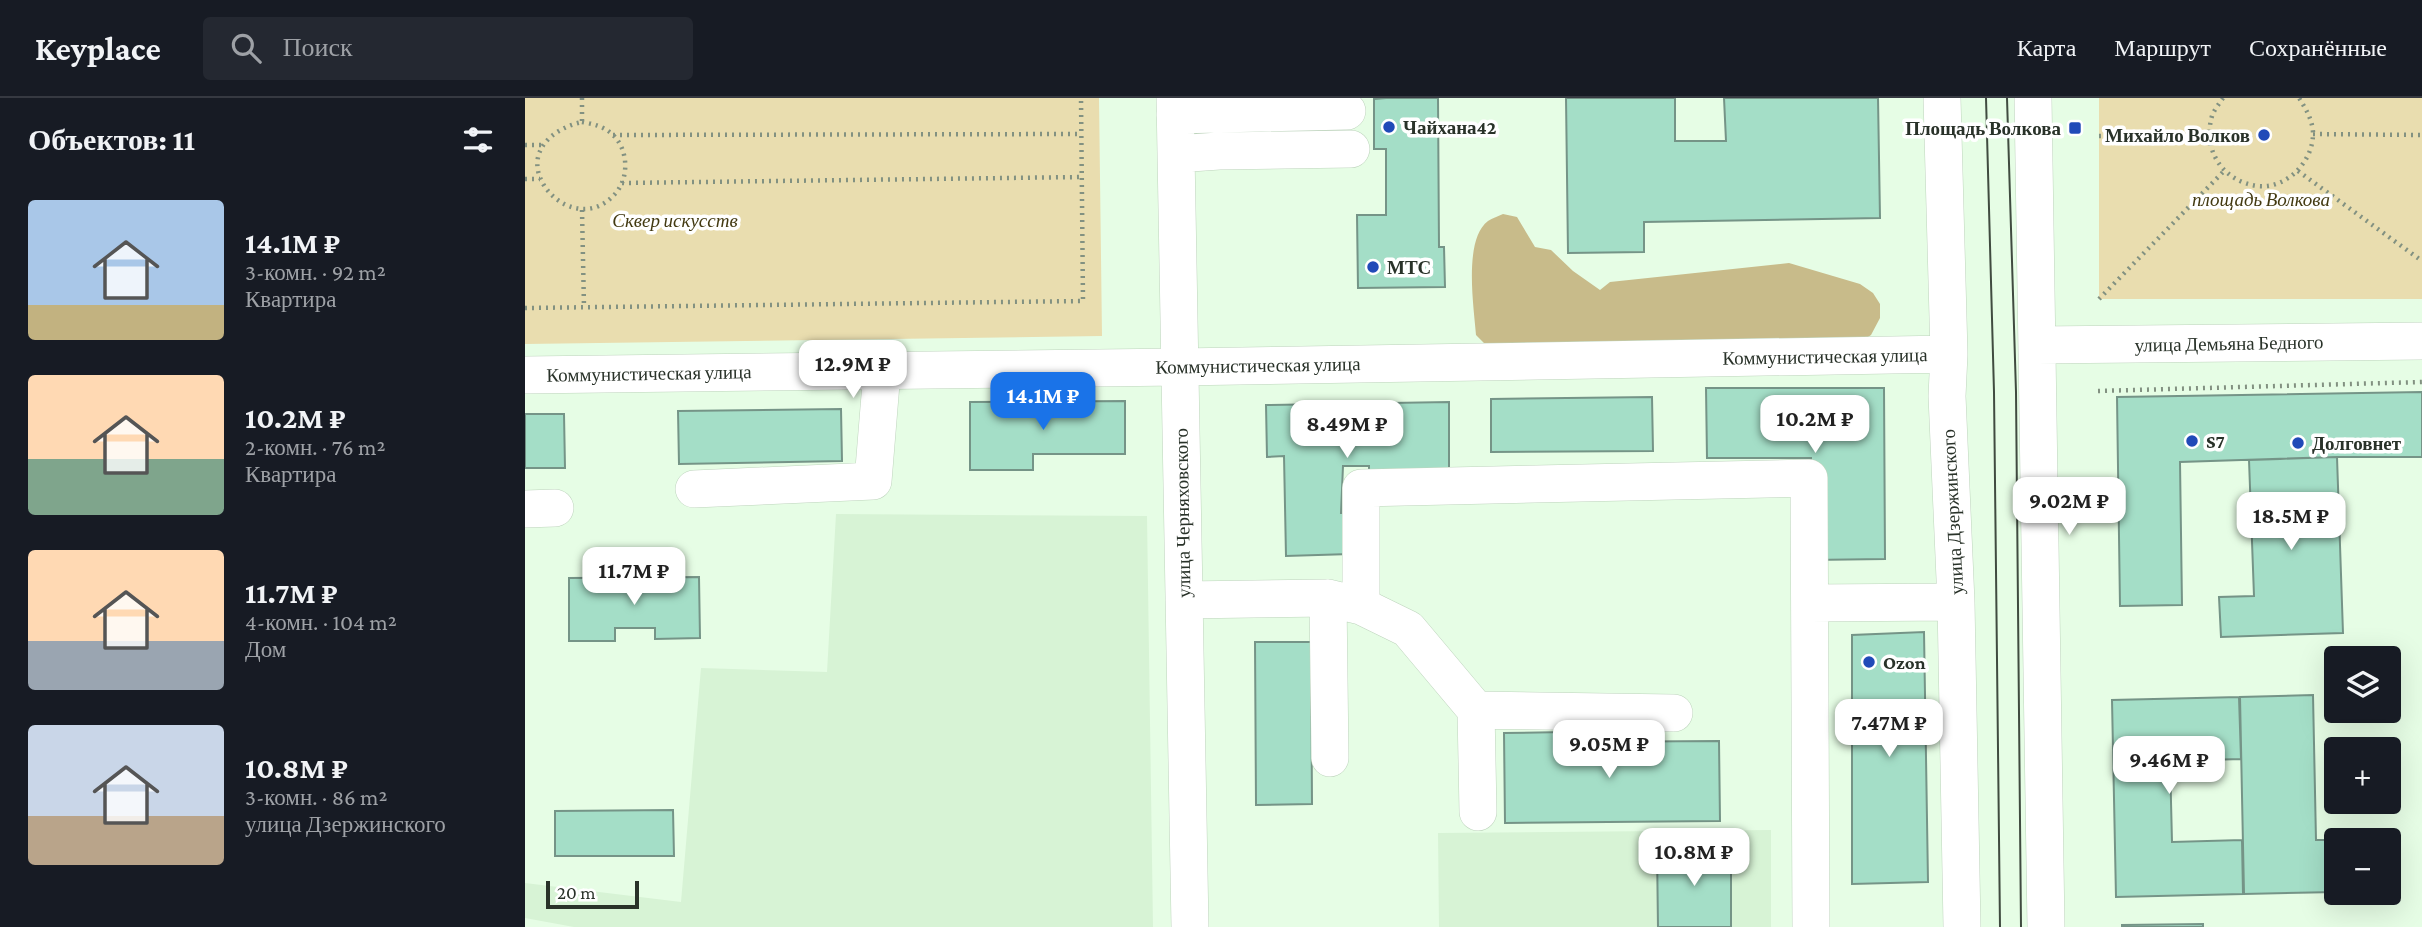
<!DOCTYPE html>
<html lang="ru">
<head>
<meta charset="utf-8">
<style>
	:root { --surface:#171b24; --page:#242831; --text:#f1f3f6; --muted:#9ea1a6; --line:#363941; --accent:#1a73e8 }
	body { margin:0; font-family:"Crimson Pro",serif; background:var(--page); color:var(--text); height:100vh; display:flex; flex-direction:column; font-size:26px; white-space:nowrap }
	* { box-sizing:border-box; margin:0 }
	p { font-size:23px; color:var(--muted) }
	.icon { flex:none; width:38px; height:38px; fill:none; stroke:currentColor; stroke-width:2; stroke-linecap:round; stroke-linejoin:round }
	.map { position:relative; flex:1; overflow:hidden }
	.sheet { display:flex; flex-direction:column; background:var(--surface); width:525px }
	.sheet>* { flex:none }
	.tools { position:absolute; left:1799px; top:548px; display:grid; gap:14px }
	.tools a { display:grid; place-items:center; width:77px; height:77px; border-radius:7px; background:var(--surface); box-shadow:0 7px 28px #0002; font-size:35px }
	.scale { position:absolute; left:21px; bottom:18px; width:93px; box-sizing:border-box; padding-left:7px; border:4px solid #293229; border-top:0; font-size:19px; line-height:24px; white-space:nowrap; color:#293229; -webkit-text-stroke:5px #fff; paint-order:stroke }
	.price { position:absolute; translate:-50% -60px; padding:0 16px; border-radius:14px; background:#fff; color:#222; font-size:23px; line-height:46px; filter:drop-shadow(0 2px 4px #0008) }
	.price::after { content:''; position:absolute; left:50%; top:42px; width:21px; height:16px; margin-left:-10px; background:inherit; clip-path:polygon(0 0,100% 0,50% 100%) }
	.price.selected { background:var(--accent); color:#fff }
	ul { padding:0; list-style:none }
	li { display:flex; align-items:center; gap:21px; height:175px; padding:0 28px }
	li span { display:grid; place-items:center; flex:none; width:196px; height:140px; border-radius:7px; color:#555 }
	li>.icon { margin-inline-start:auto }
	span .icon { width:84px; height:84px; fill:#fffc; stroke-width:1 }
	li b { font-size:30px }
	h2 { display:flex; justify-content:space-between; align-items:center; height:84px; padding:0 28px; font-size:30px }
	header { display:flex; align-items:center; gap:42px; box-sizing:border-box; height:98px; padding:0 35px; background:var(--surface); border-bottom:2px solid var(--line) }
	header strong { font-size:33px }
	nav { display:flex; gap:38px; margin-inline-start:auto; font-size:24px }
	.search { width:490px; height:63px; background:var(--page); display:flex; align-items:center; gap:18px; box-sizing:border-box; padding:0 24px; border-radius:7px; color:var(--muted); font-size:26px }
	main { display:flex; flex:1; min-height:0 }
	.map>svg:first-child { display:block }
	.built { fill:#d7f3d5 }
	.green { fill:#e9ddaf }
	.forest { fill:#c8bb8a }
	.building { fill:#a4dec7; stroke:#759487; stroke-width:2 }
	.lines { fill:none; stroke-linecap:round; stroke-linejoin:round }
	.minor-casing { stroke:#bed4bd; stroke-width:38 }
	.path { stroke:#829181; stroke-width:4.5; stroke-dasharray:2 5; stroke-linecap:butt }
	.minor { stroke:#fff; stroke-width:37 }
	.tram { stroke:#404b40; stroke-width:2 }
	.poi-dot { fill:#204ab8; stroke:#fff; stroke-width:2.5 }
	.labels { text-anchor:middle; stroke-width:7; stroke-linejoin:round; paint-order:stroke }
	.poi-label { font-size:19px; font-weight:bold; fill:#293229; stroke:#fff; text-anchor:start }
	.park-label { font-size:19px; font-style:italic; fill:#433a12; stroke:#fff }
	.street-label { font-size:19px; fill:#293229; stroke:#fff }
</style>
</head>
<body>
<header>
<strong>Keyplace</strong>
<div class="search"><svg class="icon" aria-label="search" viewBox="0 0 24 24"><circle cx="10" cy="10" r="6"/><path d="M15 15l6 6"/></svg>Поиск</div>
<nav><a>Карта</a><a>Маршрут</a><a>Сохранённые</a></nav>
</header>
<main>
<section class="sheet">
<h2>Объектов: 11<svg class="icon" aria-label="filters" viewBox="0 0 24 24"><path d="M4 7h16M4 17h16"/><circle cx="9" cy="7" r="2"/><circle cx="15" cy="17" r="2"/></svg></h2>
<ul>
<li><span style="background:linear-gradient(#a9c7e8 75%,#c2b280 0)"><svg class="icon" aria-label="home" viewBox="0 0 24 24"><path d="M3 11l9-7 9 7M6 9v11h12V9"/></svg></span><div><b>14.1M ₽</b><p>3-комн. · 92 m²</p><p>Квартира</p></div></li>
<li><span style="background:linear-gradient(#ffd9b3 60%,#7fa58c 0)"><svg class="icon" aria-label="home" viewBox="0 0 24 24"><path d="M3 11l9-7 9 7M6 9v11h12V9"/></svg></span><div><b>10.2M ₽</b><p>2-комн. · 76 m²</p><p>Квартира</p></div></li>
<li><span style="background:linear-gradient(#ffd9b3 65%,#9aa5b1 0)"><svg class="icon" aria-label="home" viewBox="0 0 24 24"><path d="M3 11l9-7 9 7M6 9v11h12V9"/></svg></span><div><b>11.7M ₽</b><p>4-комн. · 104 m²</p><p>Дом</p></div></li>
<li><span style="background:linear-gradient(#c9d6e8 65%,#b9a48a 0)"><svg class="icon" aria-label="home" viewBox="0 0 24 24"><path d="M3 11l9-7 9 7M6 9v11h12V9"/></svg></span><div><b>10.8M ₽</b><p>3-комн. · 86 m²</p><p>улица Дзержинского</p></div></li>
</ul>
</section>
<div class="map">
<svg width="1897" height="829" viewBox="0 0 1897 829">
	<rect width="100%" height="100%" fill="#e6fde5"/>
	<!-- built -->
	<path class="built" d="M311,416L622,418L628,829H49L0,820V785L156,804L176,570L302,574Z
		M1246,732V829H914L913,735Z"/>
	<!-- green -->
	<path class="green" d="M0,0H574L577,238L0,246Z
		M1574,0H1897V201H1574Z"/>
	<!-- forest -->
	<path class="forest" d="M978,116L992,119L1010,149L1026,152L1048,173L1075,192L1085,184L1264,165L1335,186L1348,195L1355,206V220L1346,237L1334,245L960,246L951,237C949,209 938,142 963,123C967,120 974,118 978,116Z"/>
	<!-- building -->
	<path class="building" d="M861,0H913L914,149H919L920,189L833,190L832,117H861V51H849V1Z
		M1041,0H1150V43H1201L1199,0H1353L1355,120L1119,124V154L1043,155Z
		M1181,290H1359L1360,461L1286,462V360H1182Z
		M1897,294V359H1812L1655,364L1657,507L1595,508L1592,299Z
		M1127,299L1128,353L966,354V301Z
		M600,303V356H508V372H445V304Z
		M924,304V374L844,377V368H818L816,415H825V456L761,458L759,358L742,359L741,307Z
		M316,311L317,363L154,366L153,313Z
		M0,316H39L40,370H0Z
		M1812,359L1818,535L1696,539L1694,499L1729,498L1724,362Z
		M174,479L175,540L130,541V530H90V543H44V480Z
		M1399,534L1403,784L1327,786V537Z
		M730,544H786L787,706L731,707Z
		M1788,597L1791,742H1842H1811V794L1719,796L1715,599Z
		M1714,599L1716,661L1645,663L1647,744L1717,742L1718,796L1591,799L1587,602Z
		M1041,634L1042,644L1194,643L1195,723L980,725L979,635Z
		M148,712L149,758H30V713Z
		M1132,751H1206V829H1133Z
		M1678,826V829H1597V827Z"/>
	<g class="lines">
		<defs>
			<path id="minor" d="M650,0L665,829
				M1417,0L1424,256L1422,298L1431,504L1437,829
				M1508,0L1521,829
				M650,17L822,13
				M651,56L694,53L826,51
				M1512,247L1897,243
				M0,277L654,269L1424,256
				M169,391L348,383L357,273
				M0,411L30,410
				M803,500L836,508L883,531L951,612L1149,615
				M659,502L803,500L805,660
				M1285,505L1431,504
				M836,508V390L1284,380L1286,829
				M951,612L953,714"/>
		</defs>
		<!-- minor casing -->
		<use href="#minor" class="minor-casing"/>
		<!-- path -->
		<path class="path" d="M57,0V24
			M1698,0C1694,6 1689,12 1687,18C1677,52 1698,84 1733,88C1762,91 1789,63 1788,34C1787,21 1781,11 1774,0
			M57,24C68,26 78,28 87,36C104,51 105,82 88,98C65,122 31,110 17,84C1,52 29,30 57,24Z
			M1788,36L1897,37
			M88,37L556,36
			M1574,38L1683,36
			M0,47H17
			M1773,73L1897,163
			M0,81H15
			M97,85L557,79
			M57,112L59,209
			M1574,201L1699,73
			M0,210L558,203L556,0
			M1573,293L1897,284"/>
		<!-- minor -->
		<use href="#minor" class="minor"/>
		<!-- tram -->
		<path class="tram" d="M1461,0L1469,294L1475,829
			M1482,0L1491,294L1496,829"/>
	</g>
	<!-- markers -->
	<g class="poi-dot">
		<circle cx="864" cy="29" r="7"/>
		<rect x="1543" y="23" width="14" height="14" rx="3.5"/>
		<circle cx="1739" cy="37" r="7"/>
		<circle cx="848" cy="169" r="7"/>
		<circle cx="1667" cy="343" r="7"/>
		<circle cx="1773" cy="345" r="7"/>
		<circle cx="1344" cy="564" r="7"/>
	</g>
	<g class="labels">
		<!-- poi labels -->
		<g class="poi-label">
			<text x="878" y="36">Чайхана42</text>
			<text x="1536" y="37" text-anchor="end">Площадь Волкова</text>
			<text x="1725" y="44" text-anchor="end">Михайло Волков</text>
			<text x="862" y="176">МТС</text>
			<text x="1681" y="350">S7</text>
			<text x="1787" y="352">Долговнет</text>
			<text x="1358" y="571">Ozon</text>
		</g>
		<!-- park labels -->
		<g class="park-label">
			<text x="1736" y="108">площадь Волкова</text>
			<text x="150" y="129">Сквер искусств</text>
		</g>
		<!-- street labels -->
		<g class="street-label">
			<text transform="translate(1704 245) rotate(-1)" y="7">улица Демьяна Бедного</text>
			<text transform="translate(1300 258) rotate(-1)" y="7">Коммунистическая улица</text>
			<text transform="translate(733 267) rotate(-1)" y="7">Коммунистическая улица</text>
			<text transform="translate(124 275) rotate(-1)" y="7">Коммунистическая улица</text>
			<text transform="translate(1427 414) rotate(-93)" y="7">улица Дзержинского</text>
			<text transform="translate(657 415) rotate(-91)" y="7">улица Черняховского</text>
		</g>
	</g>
</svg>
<div class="tools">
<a><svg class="icon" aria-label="layers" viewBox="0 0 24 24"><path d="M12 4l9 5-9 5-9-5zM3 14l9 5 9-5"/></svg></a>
<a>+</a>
<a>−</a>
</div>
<div class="scale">20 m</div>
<b class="price" style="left:328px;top:302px">12.9M ₽</b>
<b class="price selected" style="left:518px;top:334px">14.1M ₽</b>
<b class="price" style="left:1290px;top:357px">10.2M ₽</b>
<b class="price" style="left:822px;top:362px">8.49M ₽</b>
<b class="price" style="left:1544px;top:439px">9.02M ₽</b>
<b class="price" style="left:1766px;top:454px">18.5M ₽</b>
<b class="price" style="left:109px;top:509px">11.7M ₽</b>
<b class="price" style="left:1364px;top:661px">7.47M ₽</b>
<b class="price" style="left:1084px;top:682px">9.05M ₽</b>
<b class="price" style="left:1644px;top:698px">9.46M ₽</b>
<b class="price" style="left:1169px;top:790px">10.8M ₽</b>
</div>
</main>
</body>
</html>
